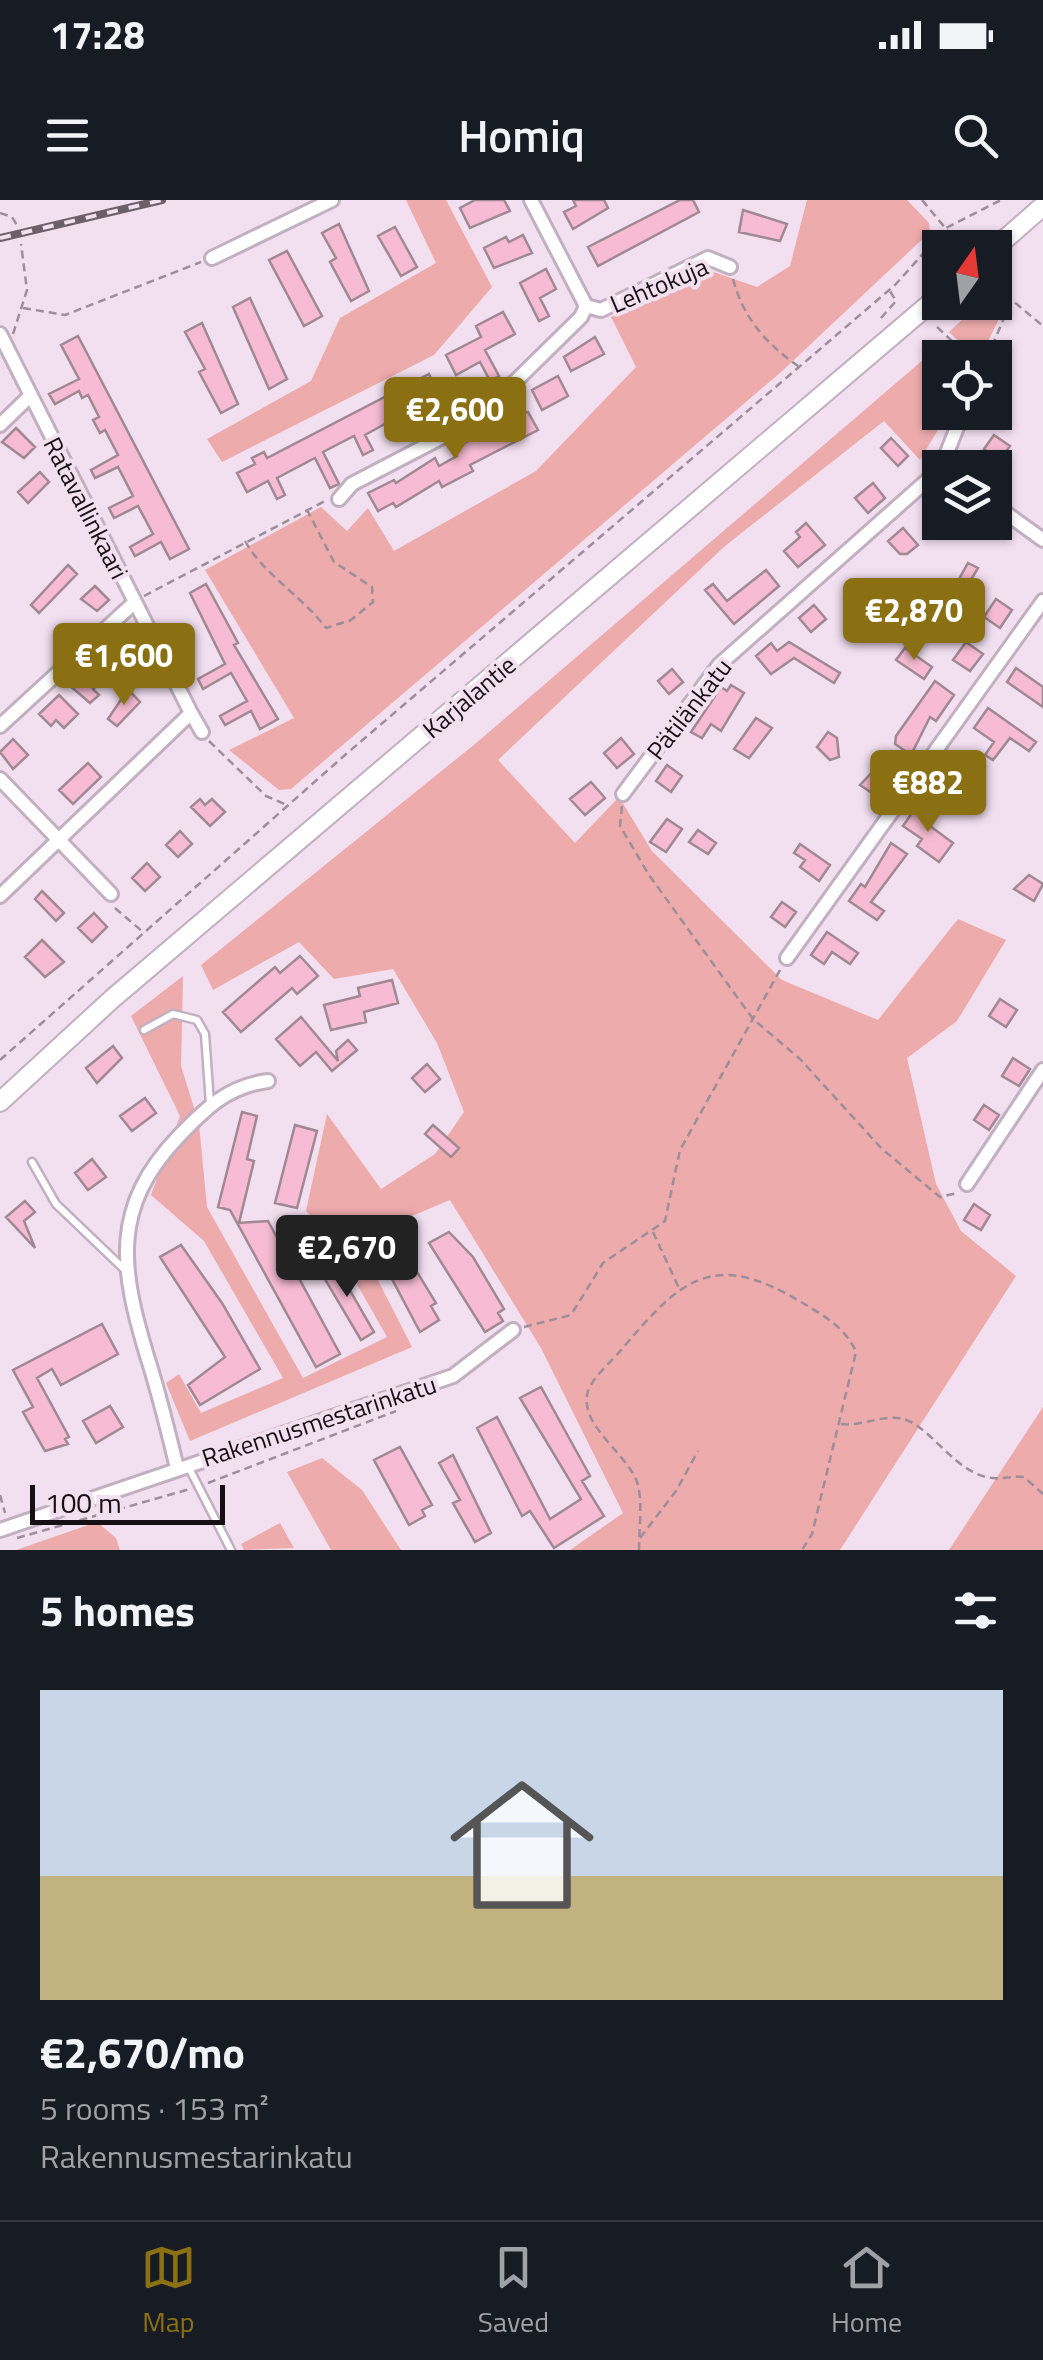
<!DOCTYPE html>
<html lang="en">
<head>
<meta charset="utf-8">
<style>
	:root { --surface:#171b24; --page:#242831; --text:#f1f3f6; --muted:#9ea1a6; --line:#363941; --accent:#8b7013 }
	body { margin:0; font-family:"Titillium Web",sans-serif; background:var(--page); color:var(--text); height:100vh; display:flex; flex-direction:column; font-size:38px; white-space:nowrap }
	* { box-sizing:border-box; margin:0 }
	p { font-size:32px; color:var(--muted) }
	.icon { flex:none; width:55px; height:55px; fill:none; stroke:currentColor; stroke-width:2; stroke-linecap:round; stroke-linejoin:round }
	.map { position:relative; height:1350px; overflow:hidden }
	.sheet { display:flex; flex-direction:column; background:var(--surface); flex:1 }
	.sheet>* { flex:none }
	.needle { width:65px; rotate:14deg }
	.fabs { position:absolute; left:922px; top:30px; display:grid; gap:20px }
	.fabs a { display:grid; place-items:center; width:90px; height:90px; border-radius:0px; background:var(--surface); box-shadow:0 2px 8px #0004; font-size:50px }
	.scale { position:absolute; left:30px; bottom:25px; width:195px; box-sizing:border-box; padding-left:10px; border:5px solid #161015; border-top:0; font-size:28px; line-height:35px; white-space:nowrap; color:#161015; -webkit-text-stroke:8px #f2dff0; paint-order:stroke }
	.price { position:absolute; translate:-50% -85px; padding:0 22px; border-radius:10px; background:var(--accent); color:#fff; font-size:32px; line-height:65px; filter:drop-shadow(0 2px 5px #0008) }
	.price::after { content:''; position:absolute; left:50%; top:60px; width:30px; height:22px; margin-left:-15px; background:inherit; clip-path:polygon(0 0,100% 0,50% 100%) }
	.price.current { background:#222; color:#fff }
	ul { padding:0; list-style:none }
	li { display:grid; align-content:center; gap:20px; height:530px; padding:0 40px }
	li span { display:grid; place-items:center; height:310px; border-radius:0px; color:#555 }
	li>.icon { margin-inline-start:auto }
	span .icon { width:180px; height:180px; fill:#fffc; stroke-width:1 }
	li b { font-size:42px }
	h2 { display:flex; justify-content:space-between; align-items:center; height:120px; padding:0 40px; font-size:42px }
	.status { display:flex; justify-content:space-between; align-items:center; height:70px; padding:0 50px; background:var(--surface); direction:ltr }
	.status svg { height:28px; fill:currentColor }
	header { display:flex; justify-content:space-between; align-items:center; height:130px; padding:0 40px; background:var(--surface); font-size:45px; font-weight:600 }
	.dock { display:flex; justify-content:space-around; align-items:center; height:140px; border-top:2px solid var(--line); background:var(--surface); font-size:28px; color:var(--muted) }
	.dock a { display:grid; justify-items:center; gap:5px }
	.dock .current { color:var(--accent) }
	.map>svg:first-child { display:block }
	.green { fill:#edabac }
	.building { fill:#f7bcd3; stroke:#a08992; stroke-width:2.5 }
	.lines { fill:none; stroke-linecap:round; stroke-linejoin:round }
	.lane-casing { stroke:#c2b0c0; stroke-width:11 }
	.street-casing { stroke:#c2b0c0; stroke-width:18 }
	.secondary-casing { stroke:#c2b0c0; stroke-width:22 }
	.path { stroke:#9c8e9a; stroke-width:2.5; stroke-dasharray:8 5; stroke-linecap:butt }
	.lane { stroke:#fff; stroke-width:6 }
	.street { stroke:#fff; stroke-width:12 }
	.secondary { stroke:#fff; stroke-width:18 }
	.rail-casing { stroke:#6b606a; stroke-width:8 }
	.rail { stroke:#f2dff0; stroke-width:4; stroke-dasharray:11; stroke-linecap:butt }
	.labels { text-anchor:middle; stroke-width:8; stroke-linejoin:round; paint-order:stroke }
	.street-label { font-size:25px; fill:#161015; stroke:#f2dff0 }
</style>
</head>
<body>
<div class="status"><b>17:28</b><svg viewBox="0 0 49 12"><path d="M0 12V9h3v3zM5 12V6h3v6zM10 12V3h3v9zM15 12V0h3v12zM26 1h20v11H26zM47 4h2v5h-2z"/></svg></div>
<header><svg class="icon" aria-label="menu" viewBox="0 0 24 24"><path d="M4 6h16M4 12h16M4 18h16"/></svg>Homiq<svg class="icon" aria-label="search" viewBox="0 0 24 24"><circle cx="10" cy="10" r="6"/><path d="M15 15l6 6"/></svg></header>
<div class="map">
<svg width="1043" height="1350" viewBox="0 0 1043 1350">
	<rect width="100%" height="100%" fill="#f2dff0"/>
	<!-- green -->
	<path class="green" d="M406,0H446L492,87L434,155L222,262L207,239L311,181L340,118L436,63Z
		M807,0H907L929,23L930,32L780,173L291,589L279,590L229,550L294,518L205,370L321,307L347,331L368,308L394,351L536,271L636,167L611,117L705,69L757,87L790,66Z
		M995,101L1001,115L982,153L972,154L949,132L980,103Z
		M945,141L962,157L940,158V212L948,213L920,260L884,221L725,346L498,560L575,643L619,597L652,651L782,780L878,820L958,719L1006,740L957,821L907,858L936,984L961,1031L1016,1076L840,1350H570L623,1313L541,1148L450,1000L357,1039L412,1147L190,1241L166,1183L179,1174L201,1213L283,1178L204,1041L151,995L180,916L131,816L183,776L181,866L199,924L207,1007L303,1178L387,1137L325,1028L306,1011L327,914L381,989L435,954L464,912L437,843L393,769L334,779L299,742L213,790L201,765L475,544Z
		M1043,1207V1350H949Z
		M322,1258L362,1290L401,1350H331L287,1272Z
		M97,1322L116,1338L120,1350H16Z
		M280,1323L294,1348L244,1350L241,1344Z"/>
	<!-- building -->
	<path class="building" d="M475,0H504L510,11L470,28L460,8Z
		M573,0H604L608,8L573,29L564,12L576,6Z
		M680,0H693L699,12L598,66L588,47Z
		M743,10L787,24L780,41L739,32Z
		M339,24L369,91L351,101L330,62L336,58L322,33Z
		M395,27L417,67L401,76L378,36Z
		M523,35L532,53L494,68L484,48L506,37L509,42Z
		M287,51L322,116L304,126L269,60Z
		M546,69L556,89L540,98L549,116L539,121L520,83Z
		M250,98L287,179L269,189L233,107Z
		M503,112L515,134L485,150L499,176L490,181L480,162L456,175L446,155L481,137L476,126Z
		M202,123L238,204L221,213L199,172L205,169L185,132Z
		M78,136L189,349L170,359L161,342L135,356L130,347L153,334L138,306L114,318L109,308L133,296L118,267L95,278L91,270L118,255L105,230L100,233L93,220L99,217L88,195L82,198L79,191L55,204L49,194L79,179L61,145Z
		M595,137L604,154L571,171L564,157Z
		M429,174L439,194L365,235L373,250L363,255L354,236L323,252L339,284L330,288L315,258L277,278L285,295L277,299L268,281L247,292L237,273L255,264L252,258L264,252L267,258Z
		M558,176L568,196L542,210L532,190Z
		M520,212H528L538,230L470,265L473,271L442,287L439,281L396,307L393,303L378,311L368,293L394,280L396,283L435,258L439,266L457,256L455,252L461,245Z
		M16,228L35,247L24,258L2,242Z
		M994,235L1010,246L1000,260L984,249Z
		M891,238L908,256L898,266L881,248Z
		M40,272L49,282L28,303L18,292Z
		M873,283L885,298L868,313L855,298Z
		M806,323L825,345L798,367L784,351L800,337L796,332Z
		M903,328L918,345L907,354H900L888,341Z
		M968,363L978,368L962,395L953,390Z
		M68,365L77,374L39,413L31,405Z
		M766,370L779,386L734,424L705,390L713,384L727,401Z
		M206,384L238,443L234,445L278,519L260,529L251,511L225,525L220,516L247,501L231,473L203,489L198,479L225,464L190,393Z
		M95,386L109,400L97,411L81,399Z
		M885,395L911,412L915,407L926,415L914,431L890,414L887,420L874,411Z
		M996,399L1012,410L1000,428L984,417Z
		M814,405L826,419L811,432L799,418Z
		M789,442L840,473L834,483L794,458L771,474L756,456L771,443L777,451Z
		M966,442L983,454L970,471L953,460Z
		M905,448L932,467L924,479L896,460Z
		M102,452L116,467L93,489L99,495L90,503L69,485Z
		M1016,468L1043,487V507L1007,482Z
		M672,469L683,482L669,494L658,481Z
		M935,481L954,495L936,521L930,517L911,555L895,544L896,536Z
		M731,485L744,493L721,531L711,524L702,538L691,532L721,487L727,491Z
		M128,489L140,502L117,526L108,519Z
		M59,495L78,514L64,528L56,520L51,526L39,514Z
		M988,508L1036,542L1029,551L1010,538L993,560L985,555L994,542L974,528Z
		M756,518L772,528L749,558L734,549Z
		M828,532L837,538L839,557L830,560L817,547Z
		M621,538L634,554L617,568L604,553Z
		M13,539L28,555L13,569L0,552Z
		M88,563L101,577L73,604L59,590Z
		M667,565L682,576L671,592L656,581Z
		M878,566L893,576L882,593L875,588L872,593L860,585Z
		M945,567L962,573L948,593L934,583Z
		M591,582L605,598L585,615L570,599Z
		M200,599L205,605L212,599L225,612L210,626L191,607Z
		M926,609L937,616L930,626L953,643L939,662L917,646L922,639L903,626L914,610L921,615Z
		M667,619L682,629L666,652L650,642Z
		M698,630L716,643L708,654L689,642Z
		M180,631L192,644L178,657L166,645Z
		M891,643L907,654L871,702L884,711L877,720L849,701L861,684L865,687Z
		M800,644L830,665L819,681L800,667L805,660L794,653Z
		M147,663L160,677L145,691L132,678Z
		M1029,675L1043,684L1034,701L1014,689Z
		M42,691L64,713L56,721L35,699Z
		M782,702L796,712L785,727L771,717Z
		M94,713L107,727L92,742L78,728Z
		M827,732L858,753L850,764L832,752L824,764L811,755Z
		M42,740L64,762L45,777L25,757Z
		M300,756L318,776L297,794L292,788L241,832L223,812L275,767L280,773Z
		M392,780L398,803L364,812L366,822L331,830L324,805L360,796L358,788Z
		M1000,799L1017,810L1006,827L989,816Z
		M301,817L338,861L336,851L348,840L357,850L332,871L316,852L300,866L276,839Z
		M113,846L122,858L97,883L86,868Z
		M1013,858L1030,869L1019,886L1002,876Z
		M427,864L440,879L425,892L412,878Z
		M145,898L156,913L132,931L120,916Z
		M984,905L999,915L989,930L974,920Z
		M242,912L257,916L247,959L254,961L239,1023L268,1021L340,1154L316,1167L230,1010L218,1007Z
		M295,925L317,931L297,1008L275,1003Z
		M433,925L459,948L451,957L425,934Z
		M92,959L106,977L88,990L75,973Z
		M25,1001L35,1012L24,1021L35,1048L6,1017Z
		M974,1004L990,1015L981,1030L964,1020Z
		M449,1032L473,1057L504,1109L498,1113L503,1121L485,1132L429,1043Z
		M394,1034L400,1045L406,1042L412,1051L406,1054L436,1103L431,1106L439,1120L420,1132L374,1045Z
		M181,1045L222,1103L260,1169L200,1205L188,1185L225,1157L160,1057Z
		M333,1061L374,1132L361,1140L319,1069Z
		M102,1124L118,1154L61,1185L52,1169L37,1178L69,1237L65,1239L68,1244L45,1251L23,1212L33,1207L13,1170Z
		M541,1187L590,1276L582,1281L604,1316L554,1348L530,1311L522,1316L477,1228L497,1217L550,1319L581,1299L520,1198Z
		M110,1206L123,1227L96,1243L83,1221Z
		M400,1247L432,1305L422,1310L425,1316L409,1325L374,1260Z
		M453,1255L491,1333L475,1342L453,1303L460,1300L439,1263Z"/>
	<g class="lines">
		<defs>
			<path id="lane" d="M144,830L173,814L197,820L205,834L210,904
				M32,962L56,1004L124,1069
				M188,1266L231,1350"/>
			<path id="street" d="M212,58L332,0
				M586,106L601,110L708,58L730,67
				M0,134L191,513L0,696
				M0,225L29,197
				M941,268L963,212
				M339,299L352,284L477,219L581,117L586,106L531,0
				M995,305L1043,340
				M191,513L202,532
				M0,526L135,402
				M0,579L111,694
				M623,594L719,465L940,269
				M787,758L1043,401
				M967,984L1043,870
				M177,1268C168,1231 159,1193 147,1156C121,1069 110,1008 179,936C206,908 228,886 268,881
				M0,1330L453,1176L513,1130"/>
			<path id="secondary" d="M995,48L1043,6
				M0,902L112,799L940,95"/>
		</defs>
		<!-- lane casing -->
		<use href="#lane" class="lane-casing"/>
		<!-- street casing -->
		<use href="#street" class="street-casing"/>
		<!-- secondary casing -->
		<use href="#secondary" class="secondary-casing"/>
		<!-- path -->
		<path class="path" d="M922,0L962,48
			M0,13L12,17L18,27
			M733,79C743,117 765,143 798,166
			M995,86L1043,126
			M23,108L65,115L201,62
			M881,118L896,101L890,91
			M937,127L970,158
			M13,134L27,90L21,44
			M987,158L1010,104
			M245,341C264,375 302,396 326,428L351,420L373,402L372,387L334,362L306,308
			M144,396L327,300
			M209,541L266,596L287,605
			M622,606L620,626L649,675L753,819L800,859L882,949L940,997L958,993
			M115,708L143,732
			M0,860L345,555L895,85L946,28L1001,0
			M653,1032L679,1088
			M524,1127L571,1115L603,1063L665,1021L680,950L780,770
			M841,1224C864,1227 888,1211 909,1221C937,1235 958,1275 993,1278C1003,1279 1012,1276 1024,1277L1043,1294
			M208,1283L396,1211
			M0,1295L5,1313
			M17,1338L190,1289
			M640,1338L676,1291L698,1251
			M639,1350C639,1330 643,1300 637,1282C626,1252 578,1225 588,1191C593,1177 612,1161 622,1149C681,1079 713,1049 801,1102C823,1115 846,1128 856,1152L812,1334L802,1350"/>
		<!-- lane -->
		<use href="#lane" class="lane"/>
		<!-- street -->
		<use href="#street" class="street"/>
		<!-- secondary -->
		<use href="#secondary" class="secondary"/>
		<defs>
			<path id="rail" d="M0,38L162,0"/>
		</defs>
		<!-- rail casing -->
		<use href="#rail" class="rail-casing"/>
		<!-- rail -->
		<use href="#rail" class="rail"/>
	</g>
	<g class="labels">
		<!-- street labels -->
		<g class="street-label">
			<text transform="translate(659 85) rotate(-23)" y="9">Lehtokuja</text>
			<text transform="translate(86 308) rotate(63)" y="9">Ratavallinkaari</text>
			<text transform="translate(469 497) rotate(-40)" y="9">Karjalantie</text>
			<text transform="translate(689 509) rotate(-52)" y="9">Pätilänkatu</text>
			<text transform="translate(319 1221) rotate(-18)" y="9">Rakennusmestarinkatu</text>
		</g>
	</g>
</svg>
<div class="fabs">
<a><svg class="needle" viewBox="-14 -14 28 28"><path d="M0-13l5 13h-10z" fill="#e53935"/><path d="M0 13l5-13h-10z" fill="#9ea1a6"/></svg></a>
<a><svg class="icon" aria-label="locate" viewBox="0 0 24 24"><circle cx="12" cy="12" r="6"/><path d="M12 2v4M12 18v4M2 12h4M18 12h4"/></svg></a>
<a><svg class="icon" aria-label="layers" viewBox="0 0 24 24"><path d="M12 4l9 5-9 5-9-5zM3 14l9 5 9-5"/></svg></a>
</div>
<div class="scale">100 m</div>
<b class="price" style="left:455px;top:262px">€2,600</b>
<b class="price" style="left:914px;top:463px">€2,870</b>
<b class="price" style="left:124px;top:508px">€1,600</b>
<b class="price" style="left:928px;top:635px">€882</b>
<b class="price current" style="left:347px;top:1100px">€2,670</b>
</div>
<section class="sheet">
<h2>5 homes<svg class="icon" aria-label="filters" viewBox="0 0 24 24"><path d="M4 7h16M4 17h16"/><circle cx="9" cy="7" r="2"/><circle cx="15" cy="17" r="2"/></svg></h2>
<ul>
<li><span style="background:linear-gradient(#c9d6e8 60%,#c2b280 0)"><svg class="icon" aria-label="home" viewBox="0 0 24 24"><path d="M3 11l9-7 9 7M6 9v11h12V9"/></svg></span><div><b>€2,670/mo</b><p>5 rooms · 153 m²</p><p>Rakennusmestarinkatu</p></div></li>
</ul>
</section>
<nav class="dock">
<a class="current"><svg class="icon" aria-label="map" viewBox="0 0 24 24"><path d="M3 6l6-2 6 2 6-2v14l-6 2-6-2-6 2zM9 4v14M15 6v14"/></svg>Map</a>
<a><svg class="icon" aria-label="saved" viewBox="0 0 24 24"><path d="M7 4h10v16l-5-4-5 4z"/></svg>Saved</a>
<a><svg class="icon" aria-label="home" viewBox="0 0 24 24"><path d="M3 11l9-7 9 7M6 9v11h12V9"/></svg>Home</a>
</nav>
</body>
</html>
